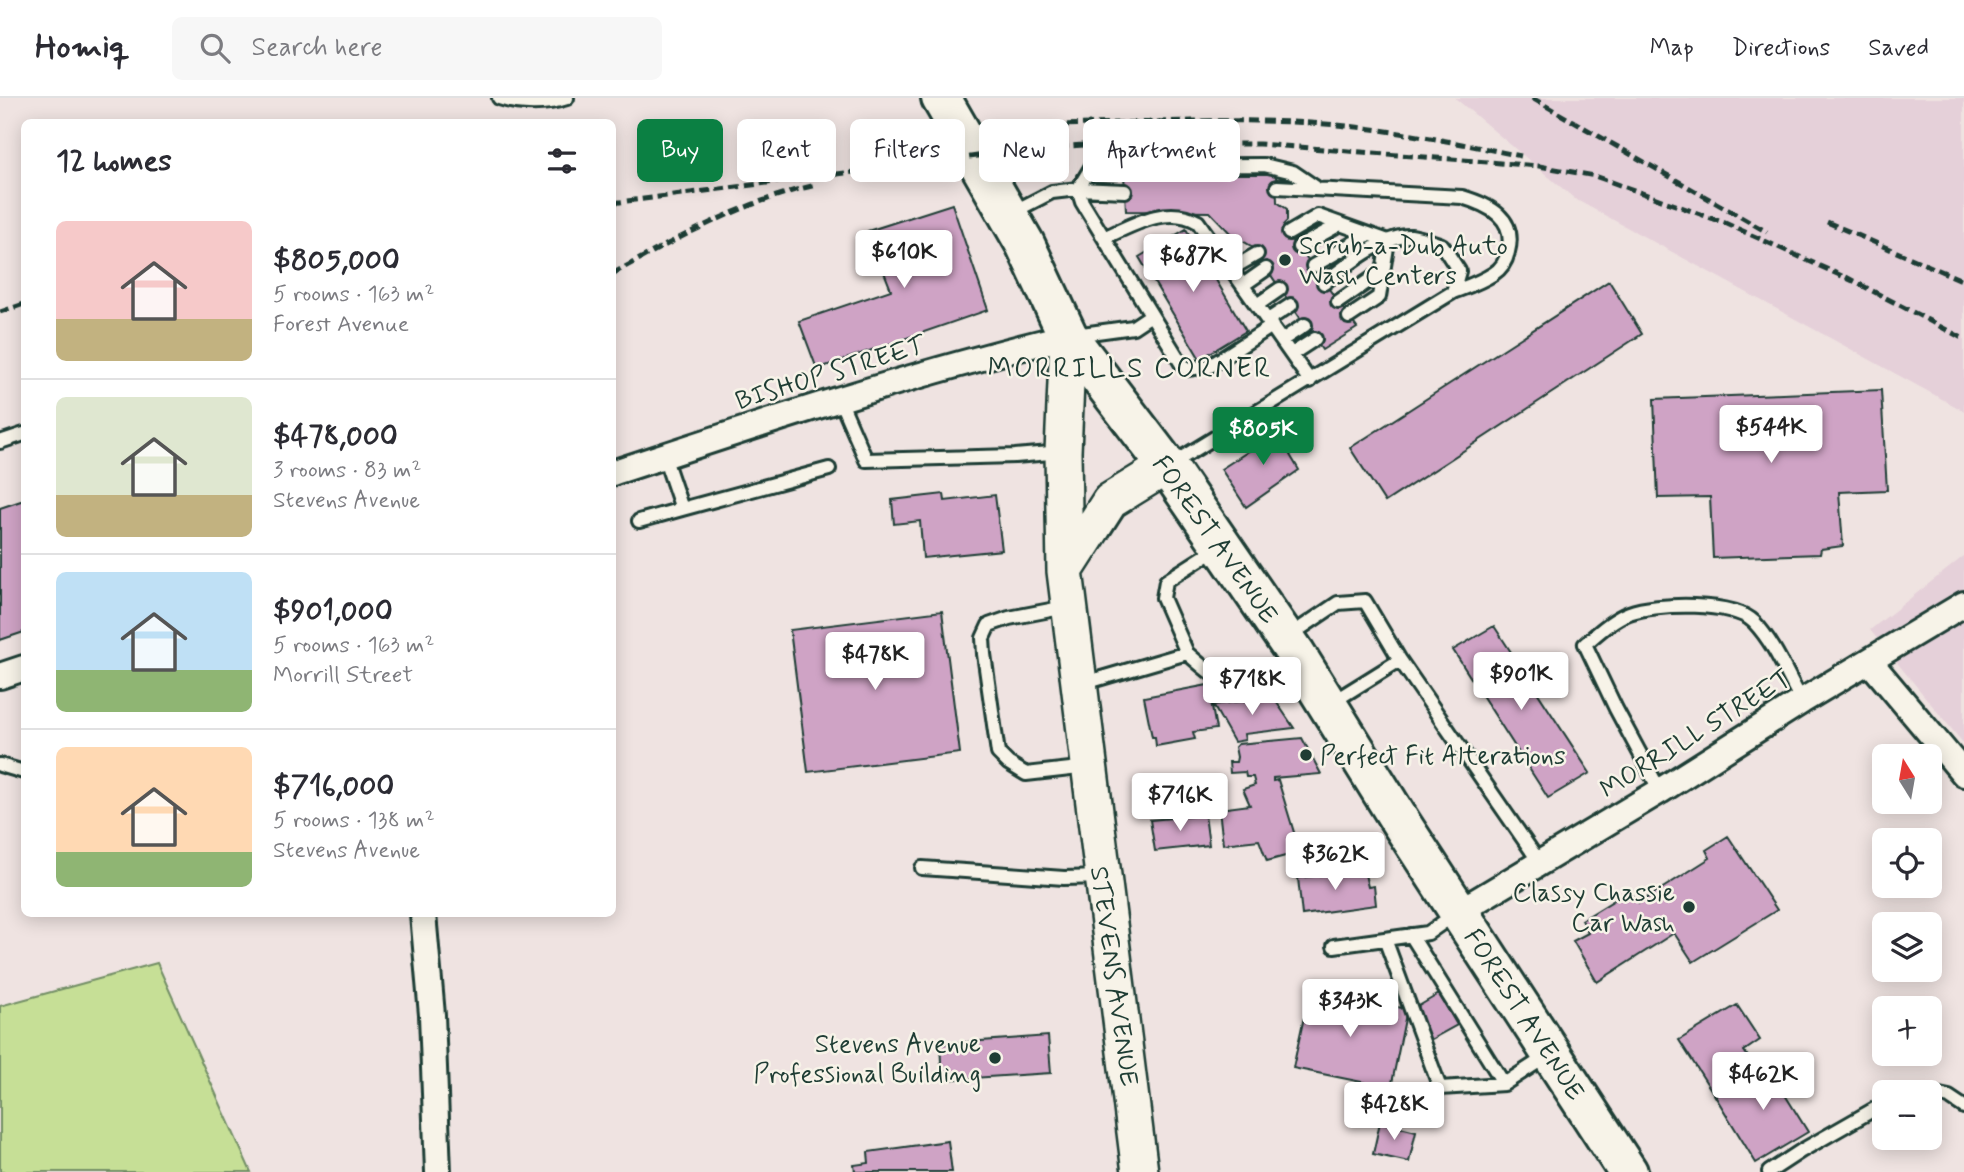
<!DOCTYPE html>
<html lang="en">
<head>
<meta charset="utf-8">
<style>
	:root { --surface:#fff; --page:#f7f7f7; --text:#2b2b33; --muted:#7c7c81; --line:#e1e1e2; --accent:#0b8043 }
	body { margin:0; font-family:Mynerve,sans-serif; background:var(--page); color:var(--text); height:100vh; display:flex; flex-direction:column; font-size:26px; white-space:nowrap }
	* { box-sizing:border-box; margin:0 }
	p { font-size:23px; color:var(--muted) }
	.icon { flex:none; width:38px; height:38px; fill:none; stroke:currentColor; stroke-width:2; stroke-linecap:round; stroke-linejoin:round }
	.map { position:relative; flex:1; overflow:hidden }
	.sheet { position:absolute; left:21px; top:21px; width:595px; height:798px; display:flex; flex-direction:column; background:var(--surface); border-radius:10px; box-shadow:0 4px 18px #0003 }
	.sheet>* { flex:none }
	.hud { position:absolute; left:637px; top:21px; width:665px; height:63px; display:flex; gap:14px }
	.needle { width:46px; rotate:349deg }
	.fabs { position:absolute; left:1872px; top:646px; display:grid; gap:14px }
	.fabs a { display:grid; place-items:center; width:70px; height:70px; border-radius:10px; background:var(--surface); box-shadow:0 4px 18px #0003; font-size:35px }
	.price { position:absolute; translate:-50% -60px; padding:0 16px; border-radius:7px; background:#fff; color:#222; font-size:23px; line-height:46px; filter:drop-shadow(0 2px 4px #0008) }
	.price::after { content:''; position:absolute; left:50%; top:42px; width:21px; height:16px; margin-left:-10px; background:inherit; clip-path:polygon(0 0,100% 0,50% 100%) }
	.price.active { background:var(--accent); color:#fff }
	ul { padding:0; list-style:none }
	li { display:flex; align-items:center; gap:21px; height:175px; padding:0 35px }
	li+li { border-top:2px solid var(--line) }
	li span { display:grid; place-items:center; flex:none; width:196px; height:140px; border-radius:10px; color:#555 }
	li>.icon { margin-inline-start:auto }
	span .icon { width:84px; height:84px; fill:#fffc; stroke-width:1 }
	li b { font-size:30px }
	h2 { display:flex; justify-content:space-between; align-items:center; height:84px; padding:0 35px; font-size:30px }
	.pill { padding:0 24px; border-radius:10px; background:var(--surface); box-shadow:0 4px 18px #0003; font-size:24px; line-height:63px }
	.pill.active { background:var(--accent); color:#fff }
	header { display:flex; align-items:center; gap:42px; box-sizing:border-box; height:98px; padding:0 35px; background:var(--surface); border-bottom:2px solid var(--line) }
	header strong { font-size:33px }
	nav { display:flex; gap:38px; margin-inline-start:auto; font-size:24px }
	.search { width:490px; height:63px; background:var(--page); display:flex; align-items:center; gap:18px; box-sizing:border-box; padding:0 24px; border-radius:10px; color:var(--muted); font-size:26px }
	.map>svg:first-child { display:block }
	.built { fill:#e5d0d9 }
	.green { fill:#c6df96; stroke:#728e65; stroke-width:2 }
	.building { fill:#cfa3c5; stroke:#1f3d34; stroke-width:2 }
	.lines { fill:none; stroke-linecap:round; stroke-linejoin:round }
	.service-casing { stroke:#1f3d34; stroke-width:18 }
	.minor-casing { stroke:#1f3d34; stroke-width:30 }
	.secondary-casing { stroke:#1f3d34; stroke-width:40 }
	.trunk-casing { stroke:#1f3d34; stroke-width:44 }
	.service { stroke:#f7f3e8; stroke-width:12 }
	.minor { stroke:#f7f3e8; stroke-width:24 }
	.secondary { stroke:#f7f3e8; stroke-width:35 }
	.trunk { stroke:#f7f3e8; stroke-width:38 }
	.rail { stroke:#1f3d34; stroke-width:5; stroke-dasharray:10 5; stroke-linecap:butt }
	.poi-dot { fill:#1f3d34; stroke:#f7f3e8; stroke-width:2.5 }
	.labels { text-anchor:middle; stroke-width:5; stroke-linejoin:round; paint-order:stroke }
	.poi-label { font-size:26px; fill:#1f3d34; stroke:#f7f3e8; text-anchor:start }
	.street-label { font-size:26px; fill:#1f3d34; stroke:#f7f3e8 }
	.neighbourhood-label { font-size:28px; letter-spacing:2px; fill:#1f3d34; stroke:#f7f3e8 }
</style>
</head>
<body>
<header>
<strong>Homiq</strong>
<div class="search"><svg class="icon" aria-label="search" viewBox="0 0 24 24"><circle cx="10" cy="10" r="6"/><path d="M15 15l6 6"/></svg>Search here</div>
<nav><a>Map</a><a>Directions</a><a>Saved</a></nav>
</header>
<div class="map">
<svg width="1964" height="1074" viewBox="0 0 1964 1074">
	<rect width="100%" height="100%" fill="#efe3e1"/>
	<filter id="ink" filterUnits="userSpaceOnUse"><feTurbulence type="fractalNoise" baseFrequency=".0143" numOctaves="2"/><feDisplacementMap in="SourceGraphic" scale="14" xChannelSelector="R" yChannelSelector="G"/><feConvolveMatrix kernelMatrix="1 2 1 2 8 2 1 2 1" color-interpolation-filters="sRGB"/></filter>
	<g filter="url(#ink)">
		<!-- built -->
		<path class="built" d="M1455,0H1964V313L1575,101Z
			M1964,458V646L1870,532Z"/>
		<!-- green -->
		<path class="green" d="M157,865L251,1074H0V908Z"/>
		<!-- building -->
		<path class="building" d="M1124,76H1276L1277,104L1287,111V123L1283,127L1357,230L1322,252L1251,148L1231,136L1210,114L1126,113Z
			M952,106L988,212L817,271L799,223L891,192L868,133Z
			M1186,131L1246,233L1200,261L1139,159Z
			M1609,183L1642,236L1385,404L1350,350Z
			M1881,292L1887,392L1839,394L1843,448L1821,451L1820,456L1713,460L1710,399L1658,400L1654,301Z
			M1286,329L1301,348L1290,357L1299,372L1246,409L1221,371Z
			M944,396L945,403L995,397L1002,452L923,460L920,423L894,426L892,402Z
			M24,402V534L0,542V410Z
			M942,513L960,655L808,674L790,532Z
			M1494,528L1590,675L1548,700L1453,552Z
			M1208,587L1216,631L1193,634L1195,641L1156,648L1155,639H1152L1144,599Z
			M1273,599L1294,630L1244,636L1245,642L1234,644L1213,607Z
			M1302,640L1321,676L1273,680V683L1278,682L1300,754L1267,763L1259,742L1223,746L1219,711L1250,707L1243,691L1255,687L1253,679H1246L1245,674L1230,675L1229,664H1236L1237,659L1235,649L1238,646Z
			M1205,717L1209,747L1155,753L1150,722Z
			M1728,738L1777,812L1693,864L1674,835L1597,884L1573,843L1588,835L1582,822L1629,793L1639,805L1710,760L1706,752Z
			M1364,772L1368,789L1374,788L1376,807L1302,817L1298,780Z
			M1310,891L1407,911L1391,990L1293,970Z
			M1439,896L1457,927L1430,942L1412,912Z
			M1737,907L1760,942L1744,953L1759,974L1715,998L1679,942Z
			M1048,938L1051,975L942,982L940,946Z
			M1782,960L1793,976L1777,984L1808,1034L1756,1065L1715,998Z
			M1380,1024L1416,1033L1409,1064L1373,1056Z
			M948,1043L952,1074H855L854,1067L869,1065L868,1054Z"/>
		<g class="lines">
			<defs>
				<path id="service" d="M499,0C520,7 546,7 567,0
					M1011,115L1052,94L1078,91L1125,93
					M1289,135L1318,118L1388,143
					M1104,140L1082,104L1078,91L1092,68L1264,67L1293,74L1315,89
					M1299,149L1340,126
					M1313,168L1369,136
					M1231,171L1257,156
					M1324,185C1344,169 1385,136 1411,138C1421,139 1432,144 1442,147L1459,173L1453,194
					M1243,187L1266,171
					M1338,204L1383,173
					M1257,207L1280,191
					M1349,219L1379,199L1388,143
					M1268,222L1291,207
					M1272,228L1210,268L1187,271L1181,265L1104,140C1132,127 1168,106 1198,124L1310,283
					M1075,237L1133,229L1151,217
					M1282,242L1305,227
					M1292,256L1315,241
					M840,302L866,362L1015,358L1062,354
					M0,344L24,336
					M1170,367L1453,194C1466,189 1481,184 1493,176C1501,171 1506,163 1508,154C1517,120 1489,107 1462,99L1277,89
					M682,411L829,371
					M639,423L682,411L664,358
					M1066,509L1009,520L989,527L983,540L984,556L998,655L1008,665L1026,676L1088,669
					M1289,538L1338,505L1365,503L1400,562
					M1187,555C1238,600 1238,596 1293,558
					M1081,586L1187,555L1163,500L1166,483L1219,449
					M1331,605L1400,562L1540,765
					M0,667L24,674
					M1660,693L1616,611L1585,546C1598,535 1613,521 1629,515C1656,505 1734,503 1754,524C1775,546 1787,577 1802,603
					M922,770L1064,780L1102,779
					M1411,837L1504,986L1547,958
					M1385,841L1440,990L1504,986
					M1334,848L1428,835L1455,816
					M1930,995L1949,999L1964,1009
					M1769,1074L1801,1053L1885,1005"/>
				<path id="minor" d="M612,375C763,325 913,275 1068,238
					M1870,564L1964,676
					M0,578L24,570
					M1458,814L1660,693L1802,603L1964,506
					M423,816L432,917L438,1074"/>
				<path id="secondary" d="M1068,238L1063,354L1065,473L1140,1074
					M1065,473L1110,403L1167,368"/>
				<path id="trunk" d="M941,0L1025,146L1068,238L1167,368L1296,556L1401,725L1628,1074"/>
			</defs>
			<!-- service casing -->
			<use href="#service" class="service-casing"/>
			<!-- minor casing -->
			<use href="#minor" class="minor-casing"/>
			<!-- secondary casing -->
			<use href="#secondary" class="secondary-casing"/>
			<!-- trunk casing -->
			<use href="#trunk" class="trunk-casing"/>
			<!-- service -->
			<use href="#service" class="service"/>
			<!-- minor -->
			<use href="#minor" class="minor"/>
			<!-- secondary -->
			<use href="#secondary" class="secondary"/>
			<!-- trunk -->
			<use href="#trunk" class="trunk"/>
			<!-- rail -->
			<path class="rail" d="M1532,0L1767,134
				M1052,27C1150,25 1249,18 1347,28C1405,34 1463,46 1521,58
				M612,105L1040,50L1098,46H1259L1539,68L1595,78L1725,125L1853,183
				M1827,124L1964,183
				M612,176C676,141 744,103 816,87
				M1846,179L1964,241
				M0,214L24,206"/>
		</g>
	</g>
	<!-- markers -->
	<g class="poi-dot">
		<circle cx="1285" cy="162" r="7"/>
		<circle cx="1306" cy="657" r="7"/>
		<circle cx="1689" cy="809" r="7"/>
		<circle cx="995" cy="960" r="7"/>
	</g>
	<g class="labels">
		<!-- poi labels -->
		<g class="poi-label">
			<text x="1299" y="156">Scrub-a-Dub Auto<tspan x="1299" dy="30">Wash Centers</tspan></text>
			<text x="1320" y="666">Perfect Fit Alterations</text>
			<text x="1675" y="803" text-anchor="end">Classy Chassie<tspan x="1675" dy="30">Car Wash</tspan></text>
			<text x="981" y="954" text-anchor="end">Stevens Avenue<tspan x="981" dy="30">Professional Building</tspan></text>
		</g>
		<!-- street labels -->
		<g class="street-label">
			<text transform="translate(830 274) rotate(-17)" y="9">BISHOP STREET</text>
			<text transform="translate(1216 441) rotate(55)" y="9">FOREST AVENUE</text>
			<text transform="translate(1695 635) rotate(-32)" y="9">MORRILL STREET</text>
			<text transform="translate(1115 878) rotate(82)" y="9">STEVENS AVENUE</text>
			<text transform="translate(1525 916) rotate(57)" y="9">FOREST AVENUE</text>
		</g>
		<!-- neighbourhood labels -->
		<g class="neighbourhood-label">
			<text x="1130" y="279">MORRILLS CORNER</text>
		</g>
	</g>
</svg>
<div class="fabs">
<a><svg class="needle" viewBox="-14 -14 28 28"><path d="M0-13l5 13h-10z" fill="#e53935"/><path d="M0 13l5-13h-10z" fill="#7c7c81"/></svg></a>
<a><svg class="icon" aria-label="locate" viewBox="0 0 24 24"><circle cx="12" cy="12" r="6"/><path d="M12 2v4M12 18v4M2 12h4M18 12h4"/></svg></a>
<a><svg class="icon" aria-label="layers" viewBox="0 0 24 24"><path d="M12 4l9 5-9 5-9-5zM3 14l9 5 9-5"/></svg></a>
<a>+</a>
<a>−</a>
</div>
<b class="price" style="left:904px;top:192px">$610K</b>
<b class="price" style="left:1193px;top:196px">$687K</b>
<b class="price" style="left:1771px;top:367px">$544K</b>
<b class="price active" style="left:1263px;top:369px">$805K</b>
<b class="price" style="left:875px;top:594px">$478K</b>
<b class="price" style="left:1521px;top:614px">$901K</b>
<b class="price" style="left:1252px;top:619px">$718K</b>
<b class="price" style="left:1180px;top:735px">$716K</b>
<b class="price" style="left:1335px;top:794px">$362K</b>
<b class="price" style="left:1350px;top:941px">$343K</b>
<b class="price" style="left:1763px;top:1014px">$462K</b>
<b class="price" style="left:1394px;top:1044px">$428K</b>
<div class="hud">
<a class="pill active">Buy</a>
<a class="pill">Rent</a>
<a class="pill">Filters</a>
<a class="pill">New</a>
<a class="pill">Apartment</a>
</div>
<section class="sheet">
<h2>12 homes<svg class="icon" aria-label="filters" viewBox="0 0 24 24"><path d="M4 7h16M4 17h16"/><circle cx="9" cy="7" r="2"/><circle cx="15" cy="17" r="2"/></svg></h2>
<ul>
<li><span style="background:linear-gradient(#f6c9c9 70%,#c2b280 0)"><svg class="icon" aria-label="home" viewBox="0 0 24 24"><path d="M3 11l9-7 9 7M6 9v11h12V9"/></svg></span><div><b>$805,000</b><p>5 rooms · 163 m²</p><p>Forest Avenue</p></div></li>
<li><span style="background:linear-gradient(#dfe7d0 70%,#c2b280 0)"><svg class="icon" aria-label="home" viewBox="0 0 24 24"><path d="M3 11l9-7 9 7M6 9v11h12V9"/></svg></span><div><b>$478,000</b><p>3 rooms · 83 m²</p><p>Stevens Avenue</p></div></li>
<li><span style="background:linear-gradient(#bfe0f5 70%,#8fb573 0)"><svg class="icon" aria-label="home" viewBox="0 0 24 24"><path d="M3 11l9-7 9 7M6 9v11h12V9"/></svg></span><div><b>$901,000</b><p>5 rooms · 163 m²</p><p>Morrill Street</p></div></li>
<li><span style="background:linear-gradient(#ffd9b3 75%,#8fb573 0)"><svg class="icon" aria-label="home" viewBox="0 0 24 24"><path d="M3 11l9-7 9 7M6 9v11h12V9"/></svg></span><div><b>$716,000</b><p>5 rooms · 138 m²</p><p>Stevens Avenue</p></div></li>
</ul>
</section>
</div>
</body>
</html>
